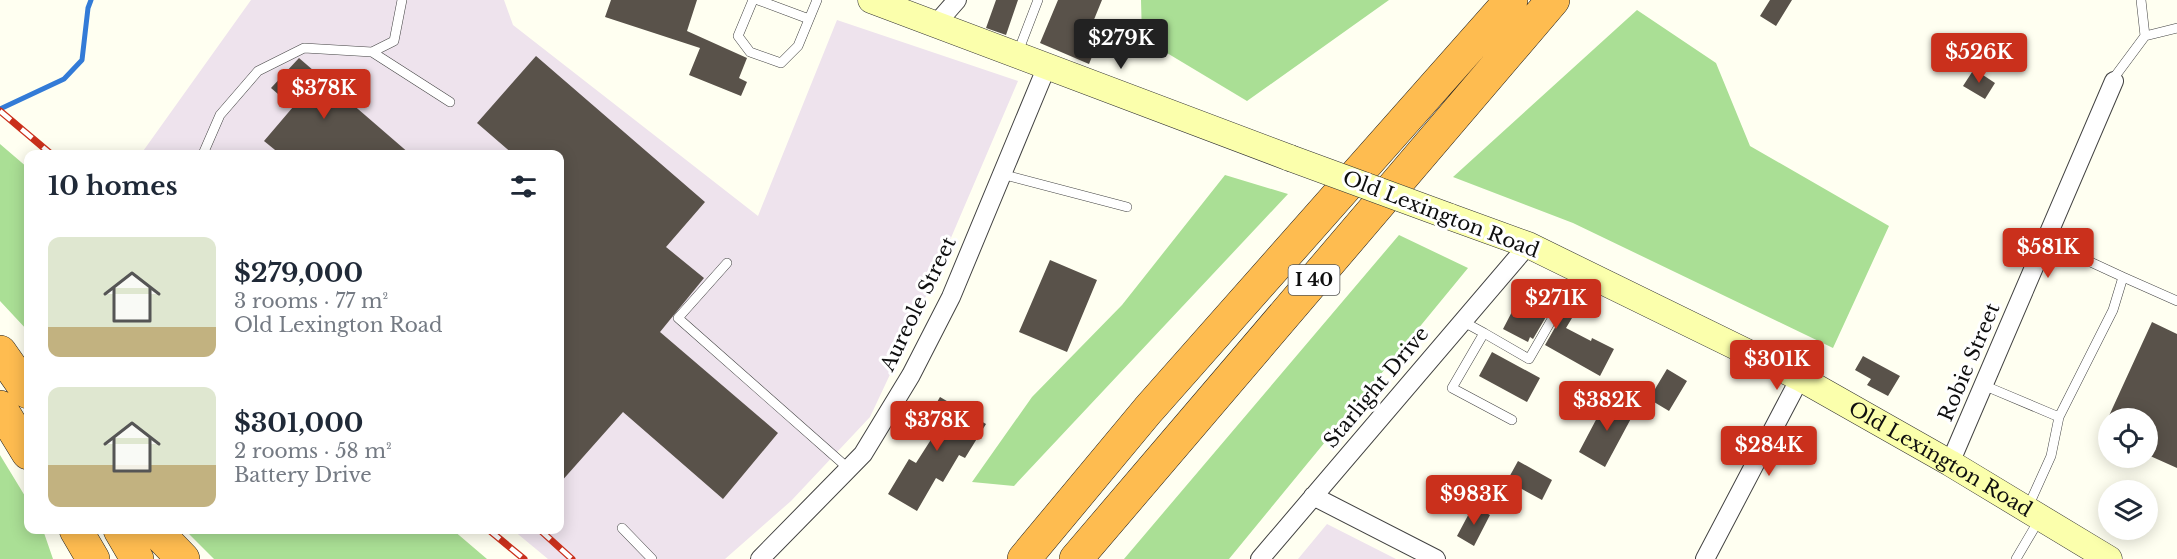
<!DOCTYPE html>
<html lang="en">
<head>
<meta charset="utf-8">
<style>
	:root { --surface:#fff; --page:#f6f6f7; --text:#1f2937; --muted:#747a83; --accent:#ca301c }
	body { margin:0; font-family:"Libre Baskerville",serif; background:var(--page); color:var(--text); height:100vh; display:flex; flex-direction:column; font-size:22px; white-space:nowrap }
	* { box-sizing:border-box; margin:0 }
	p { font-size:20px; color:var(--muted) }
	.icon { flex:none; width:33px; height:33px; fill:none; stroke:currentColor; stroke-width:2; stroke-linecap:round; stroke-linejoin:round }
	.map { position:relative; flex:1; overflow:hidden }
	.panel { position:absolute; left:24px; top:150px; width:540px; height:384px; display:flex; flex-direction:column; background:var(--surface); border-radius:12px; box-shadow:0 3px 15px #0003 }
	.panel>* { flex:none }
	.fabs { position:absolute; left:2098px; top:408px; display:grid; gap:12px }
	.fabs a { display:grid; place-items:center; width:60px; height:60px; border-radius:50%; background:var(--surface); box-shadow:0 3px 15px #0003; font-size:30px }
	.price { position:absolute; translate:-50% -51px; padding:0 14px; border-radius:6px; background:var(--accent); color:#fff; font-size:20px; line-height:39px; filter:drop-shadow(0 2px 3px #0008) }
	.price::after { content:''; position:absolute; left:50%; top:36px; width:18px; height:14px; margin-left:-9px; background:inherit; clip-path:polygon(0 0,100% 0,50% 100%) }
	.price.selected { background:#222; color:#fff }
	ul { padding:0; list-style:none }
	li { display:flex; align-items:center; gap:18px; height:150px; padding:0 24px }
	li span { display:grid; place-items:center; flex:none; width:168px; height:120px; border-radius:12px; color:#555 }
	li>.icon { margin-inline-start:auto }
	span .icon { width:72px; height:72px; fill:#fffc; stroke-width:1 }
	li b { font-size:26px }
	h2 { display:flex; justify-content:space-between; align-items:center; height:72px; padding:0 24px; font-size:26px }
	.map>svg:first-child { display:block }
	.industrial { fill:#eee3ed }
	.forest { fill:#aadf95 }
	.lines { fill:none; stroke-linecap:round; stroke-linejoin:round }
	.stream { stroke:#337bd7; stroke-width:5 }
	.building { fill:#59524a }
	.service-casing { stroke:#424242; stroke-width:10 }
	.minor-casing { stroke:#424242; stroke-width:20 }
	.secondary-casing { stroke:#313131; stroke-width:27 }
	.motorway-casing { stroke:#202020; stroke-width:34 }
	.service { stroke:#fff; stroke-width:9 }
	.minor { stroke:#fff; stroke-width:18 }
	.secondary { stroke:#fbffac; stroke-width:26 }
	.motorway { stroke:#febc50; stroke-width:33 }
	.rail-casing { stroke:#ca301c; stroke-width:7 }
	.rail { stroke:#fff; stroke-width:4.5; stroke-dasharray:14; stroke-linecap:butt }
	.secondary-bridge-casing { stroke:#313131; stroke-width:27; stroke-linecap:butt }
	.secondary-bridge { stroke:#fbffac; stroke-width:26 }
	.labels { text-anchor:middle; stroke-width:6; stroke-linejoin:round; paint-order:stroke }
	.shield { fill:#fff; stroke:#575757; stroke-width:1.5 }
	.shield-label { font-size:18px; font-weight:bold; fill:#0f0f0f }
	.street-label { font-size:20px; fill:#0f0f0f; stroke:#fff }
</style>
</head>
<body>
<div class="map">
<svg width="2177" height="559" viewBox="0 0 2177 559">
	<rect width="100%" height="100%" fill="#fffff1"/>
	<!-- industrial -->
	<path class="industrial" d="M251,0H504L513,25L758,216L837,20L1018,81L918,315L870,417L791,501L725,559H548L513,530H560V154H141Z
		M1327,524L1396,559H1298Z"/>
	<!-- forest -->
	<path class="forest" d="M1141,0H1389L1247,101L1142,38Z
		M1637,10L1716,63L1750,146L1889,226L1833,348L1573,223L1453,177Z
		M0,144L28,168V331L0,301Z
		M1225,175L1288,194L1014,486L972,482L1032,397L1122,305Z
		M1399,235L1468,268L1229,559H1124Z
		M0,455L28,501V530H43L53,559H0Z
		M185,530H453L487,559H214Z"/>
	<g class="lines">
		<!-- stream -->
		<path class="stream" d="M0,109L64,79L82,60L88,8L91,0"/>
	</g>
	<!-- building -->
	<path class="building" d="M611,0H697L687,31L747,58L739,78L747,82L741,96L689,75L700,48L605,17Z
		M996,0H1018L1006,35L986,28Z
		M1058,0H1102L1093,22L1104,27L1089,64L1040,43Z
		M1770,0H1792L1776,26L1760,16Z
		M536,56L705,202L666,247L704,278L660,332L778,433L723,499L623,412L560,483V154H513L477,123Z
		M299,58L410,154H280L264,141L293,107L271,88Z
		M1974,69L1995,83L1985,99L1963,86Z
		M1050,260L1097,280L1067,352L1019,332Z
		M1528,281L1553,295L1550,299L1575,313L1566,328L1591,341L1592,338L1614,349L1600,376L1545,345L1561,317V311L1558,308L1550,310L1533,339L1530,337L1528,342L1503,329Z
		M2152,322L2177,334V468L2148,455V418H2108Z
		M1492,352L1540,378L1527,402L1479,376Z
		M1863,356L1900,376L1888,396L1867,385L1871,379L1855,370Z
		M1667,369L1687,381L1669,411L1649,399Z
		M940,397L986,424L965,458L959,455L943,482L936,478L917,511L888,494L909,459L916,463L932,438L920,431Z
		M1608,397L1635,411L1605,467L1579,452Z
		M1518,461L1552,480L1542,500L1507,481Z
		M1473,506L1490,515L1474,546L1457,536Z"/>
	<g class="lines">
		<defs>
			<path id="service" d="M753,0L738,36L750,52L781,63L798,46L817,0
				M758,0L809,19
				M2141,0L2145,36
				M372,52L450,102
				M1018,52L1038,0
				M2114,81L2116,75L2145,36L2177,28
				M203,154L220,115L258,71L304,48L372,52L394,41L402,0
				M1001,174L1127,207
				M727,263L678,318L849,469
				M2123,277L2177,301
				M1462,321L1484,333L1452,388L1512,420
				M1484,333L1529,359L1555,314
				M1983,385L2059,417L2113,310L2123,277L2045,241
				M2028,507L2051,456L2059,417
				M622,528L652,559
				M2016,559L2039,520"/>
			<path id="minor" d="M936,24L957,0
				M1950,463L2114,81
				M1313,496L1436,559
				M760,559L863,454L911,375L951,297L1047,66
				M1260,559L1528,245
				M1705,559L1800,378"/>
			<g id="secondary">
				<path d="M871,0L1290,158"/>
				<path id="s1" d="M1448,216L1528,245L1800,378L1950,463L2109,559"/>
			</g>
			<path id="motorway" d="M0,352L28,392
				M0,407L28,453
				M76,530L93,559
				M120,530L137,559
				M155,530L183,559
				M1024,559L1148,410L1511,0
				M1076,559L1553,0"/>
		</defs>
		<!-- service casing -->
		<use href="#service" class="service-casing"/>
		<!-- minor casing -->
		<use href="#minor" class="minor-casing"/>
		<!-- secondary casing -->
		<use href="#secondary" class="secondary-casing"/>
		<!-- motorway casing -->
		<use href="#motorway" class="motorway-casing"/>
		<!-- service -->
		<use href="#service" class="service"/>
		<!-- minor -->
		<use href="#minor" class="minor"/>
		<!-- secondary -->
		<use href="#secondary" class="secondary"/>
		<!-- motorway -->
		<use href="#motorway" class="motorway"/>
		<defs>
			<path id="rail" d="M0,111L51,154
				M489,530L524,559
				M540,530L572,559"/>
		</defs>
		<!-- rail casing -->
		<use href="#rail" class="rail-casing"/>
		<!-- rail -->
		<use href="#rail" class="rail"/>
		<defs>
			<path id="secondary-bridge" d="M1290,158L1448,216"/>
		</defs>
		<!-- secondary-bridge casing -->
		<use href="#secondary-bridge" class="secondary-bridge-casing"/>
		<!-- secondary-bridge -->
		<use href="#secondary-bridge" class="secondary-bridge"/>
	</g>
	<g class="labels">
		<!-- shield labels -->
		<rect class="shield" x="1288.5" y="265" width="51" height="30" rx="4.5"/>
		<g class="shield-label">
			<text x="1314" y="286">I 40</text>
		</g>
		<!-- street labels -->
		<g class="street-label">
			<text transform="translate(1441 214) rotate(21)" y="7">Old Lexington Road</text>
			<text transform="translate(918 304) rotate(-64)" y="7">Aureole Street</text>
			<text transform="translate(1969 362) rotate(-67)" y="7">Robie Street</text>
			<text transform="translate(1376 387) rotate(-50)" y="7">Starlight Drive</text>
			<text dy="7" stroke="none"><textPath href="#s1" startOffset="550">Old Lexington Road</textPath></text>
		</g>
	</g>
</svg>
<div class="fabs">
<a><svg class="icon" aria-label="locate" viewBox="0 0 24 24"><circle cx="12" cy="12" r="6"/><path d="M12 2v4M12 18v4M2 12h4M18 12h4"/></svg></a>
<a><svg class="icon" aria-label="layers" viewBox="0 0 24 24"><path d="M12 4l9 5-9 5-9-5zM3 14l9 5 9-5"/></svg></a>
</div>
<b class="price selected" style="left:1121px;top:70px">$279K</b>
<b class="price" style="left:1979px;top:84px">$526K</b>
<b class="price" style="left:324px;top:120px">$378K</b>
<b class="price" style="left:2048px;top:279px">$581K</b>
<b class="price" style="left:1556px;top:330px">$271K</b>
<b class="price" style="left:1777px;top:391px">$301K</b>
<b class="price" style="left:1607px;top:432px">$382K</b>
<b class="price" style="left:937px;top:452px">$378K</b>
<b class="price" style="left:1769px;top:477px">$284K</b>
<b class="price" style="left:1474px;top:526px">$983K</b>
<section class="panel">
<h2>10 homes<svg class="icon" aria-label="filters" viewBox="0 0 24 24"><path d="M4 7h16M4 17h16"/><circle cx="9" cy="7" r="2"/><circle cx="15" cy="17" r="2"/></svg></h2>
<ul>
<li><span style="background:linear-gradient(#dfe7d0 75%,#c2b280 0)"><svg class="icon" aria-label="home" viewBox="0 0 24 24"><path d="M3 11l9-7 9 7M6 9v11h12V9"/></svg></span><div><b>$279,000</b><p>3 rooms · 77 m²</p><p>Old Lexington Road</p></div></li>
<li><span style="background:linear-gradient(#dfe7d0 65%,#c2b280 0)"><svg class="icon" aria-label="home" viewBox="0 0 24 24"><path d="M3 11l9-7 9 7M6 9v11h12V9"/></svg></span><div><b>$301,000</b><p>2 rooms · 58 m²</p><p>Battery Drive</p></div></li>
</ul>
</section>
</div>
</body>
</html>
